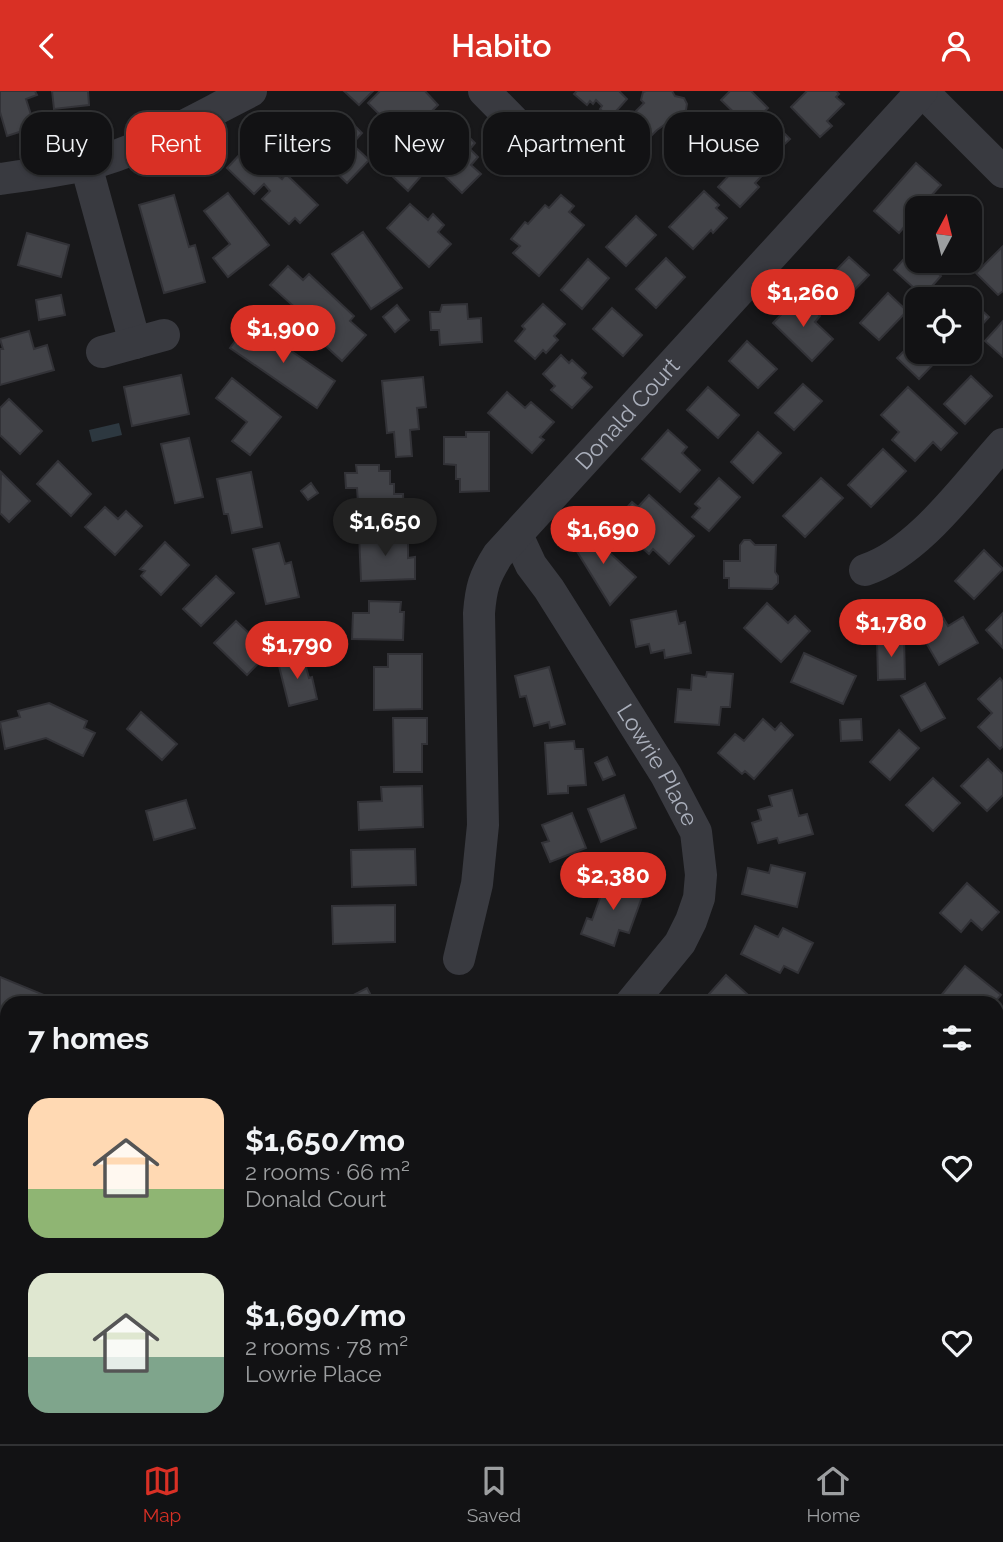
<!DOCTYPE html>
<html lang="en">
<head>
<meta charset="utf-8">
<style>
	:root { --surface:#121214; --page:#1b1b1d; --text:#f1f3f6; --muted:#9c9ea0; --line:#313234; --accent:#d93025 }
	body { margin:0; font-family:Raleway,sans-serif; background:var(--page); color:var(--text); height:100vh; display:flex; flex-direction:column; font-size:26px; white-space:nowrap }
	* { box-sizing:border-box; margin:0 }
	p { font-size:23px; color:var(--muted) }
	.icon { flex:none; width:38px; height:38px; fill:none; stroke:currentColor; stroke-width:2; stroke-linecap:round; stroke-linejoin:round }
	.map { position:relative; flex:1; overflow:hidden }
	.sheet { position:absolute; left:0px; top:905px; width:1004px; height:450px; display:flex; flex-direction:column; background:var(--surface); border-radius:21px 21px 0 0; box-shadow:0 2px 5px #0004,0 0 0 2px var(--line) }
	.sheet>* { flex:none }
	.guide { position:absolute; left:21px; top:21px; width:962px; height:63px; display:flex; gap:14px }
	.needle { width:46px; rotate:7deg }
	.buttons { position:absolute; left:905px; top:105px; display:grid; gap:14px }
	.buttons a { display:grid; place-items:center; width:77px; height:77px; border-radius:14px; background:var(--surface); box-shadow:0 2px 5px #0004,0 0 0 2px var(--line); font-size:35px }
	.price { position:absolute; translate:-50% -60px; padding:0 16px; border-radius:24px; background:var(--accent); color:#fff; font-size:23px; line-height:46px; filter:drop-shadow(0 2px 4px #0008) }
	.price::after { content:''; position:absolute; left:50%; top:42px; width:21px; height:16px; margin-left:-10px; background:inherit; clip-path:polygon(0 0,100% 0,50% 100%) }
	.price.active { background:#222; color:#fff }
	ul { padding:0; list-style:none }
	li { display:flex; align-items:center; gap:21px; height:175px; padding:0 28px }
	li span { display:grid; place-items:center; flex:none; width:196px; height:140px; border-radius:21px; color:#555 }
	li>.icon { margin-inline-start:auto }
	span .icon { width:84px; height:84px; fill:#fffc; stroke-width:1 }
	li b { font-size:30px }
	h2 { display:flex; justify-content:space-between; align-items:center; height:84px; padding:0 28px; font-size:30px }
	.chip { padding:0 24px; border-radius:21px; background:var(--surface); box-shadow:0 2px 5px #0004,0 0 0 2px var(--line); font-size:24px; line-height:63px }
	.chip.active { background:var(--accent); color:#fff }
	header { display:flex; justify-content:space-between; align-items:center; height:91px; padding:0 28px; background:var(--accent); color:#fff; font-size:32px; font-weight:600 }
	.dock { display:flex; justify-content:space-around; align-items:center; height:98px; border-top:2px solid var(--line); background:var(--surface); font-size:19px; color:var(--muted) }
	.dock a { display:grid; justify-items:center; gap:4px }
	.dock .active { color:var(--accent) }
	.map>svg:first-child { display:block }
	.green { fill:#202921 }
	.water { fill:#2d3840 }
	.building { fill:#424348; stroke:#323237; stroke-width:2 }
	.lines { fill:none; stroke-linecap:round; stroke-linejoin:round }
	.path { stroke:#3f4147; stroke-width:4.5; stroke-dasharray:3.5 5; stroke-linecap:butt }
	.minor { stroke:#393a40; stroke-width:32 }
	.labels { text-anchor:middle; stroke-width:7; stroke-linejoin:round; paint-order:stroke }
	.street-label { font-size:23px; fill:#aaafbb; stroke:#131316 }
</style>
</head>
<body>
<header><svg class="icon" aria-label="back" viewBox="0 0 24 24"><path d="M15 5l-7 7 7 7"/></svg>Habito<svg class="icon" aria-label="person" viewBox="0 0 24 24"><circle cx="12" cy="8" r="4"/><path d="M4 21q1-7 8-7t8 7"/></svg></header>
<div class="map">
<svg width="1003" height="1353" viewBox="0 0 1003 1353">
	<rect width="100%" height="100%" fill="#18181a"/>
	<!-- green -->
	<path class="green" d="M7,1083V1348H513L509,1353H0V1088Z"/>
	<!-- water -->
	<path class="water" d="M119,332L122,344L92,351L89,339Z"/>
	<!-- building -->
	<path class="building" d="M0,0H35L37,4L26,8L35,36L7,45L0,21Z
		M52,0H88L89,14L54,18Z
		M344,0H373L359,14Z
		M380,0H425L438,14L404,48L368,12Z
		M577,0H619L627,8L610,27L600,18L602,15L596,9L593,13L590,10L587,14L574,3Z
		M646,0H672L675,5L684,7L687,13L686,19L657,39L632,64L613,43L644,12L641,9L643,1Z
		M730,0H751L768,17L749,36L721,9Z
		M807,0H836L839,3L836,6L844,13L827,30L832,35L820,46L791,16Z
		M320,26L333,39L346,26L362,42L352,53L369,69L347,92L300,47Z
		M450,27L475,52L470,58L478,66L471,74L481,83L462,102L418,59Z
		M773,31L790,48L774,63L757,46Z
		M281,43L300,60L277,84L282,88L286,83L318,114L300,132L295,127L289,133L262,108L270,100L264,93L254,103L227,77L244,59L255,69Z
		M747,52L771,75L755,92L759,96L740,116L718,96L734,79L728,73Z
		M406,69L422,84L408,100L391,84Z
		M916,72L941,94L920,117H917V121L899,142L874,120Z
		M704,100L719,114L716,117L727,127L713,142L711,139L693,158L669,136Z
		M228,102L269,154L228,186L213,167L230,153L204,120Z
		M174,104L189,156L195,154L205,191L164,202L139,114Z
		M561,104L574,115L569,121L584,134L539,185L513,162L520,155L511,148L525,131L528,133L545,114L549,117Z
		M410,113L428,129L433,123L444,134L438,141L451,153L429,176L387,137Z
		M636,125L656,144L626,175L606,156Z
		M363,141L402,197L371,218L332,163Z
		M27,142L69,154L61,186L18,174Z
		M1002,156L1003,200L998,204L976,182Z
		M912,159L917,163V170H924L941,185L923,205L894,179Z
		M849,166L869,184L840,214L821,195Z
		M666,167L685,186L656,217L636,198Z
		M588,168L609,187L582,218L561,199Z
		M288,175L303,189L309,183L354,225L350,230L366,244L342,270L295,227L300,221L270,194Z
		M962,201L989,226L970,247V208H955Z
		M888,202L907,220L879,249L860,232Z
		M61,204L65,224L39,229L36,209Z
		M799,205L820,225L815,231L833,248L812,270L773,232Z
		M467,213L468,228L481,227L482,251L440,254L439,239H431L430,221H440L442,214Z
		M543,213L565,233L554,245L558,249L546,262L543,259L535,268L515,250L525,238L522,235Z
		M397,214L409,229L395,241L383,226Z
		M612,217L642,244L623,265L593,238Z
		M1003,230V266L985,250Z
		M249,231L335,290L317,317L230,257Z
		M29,240L34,258L47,254L54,279L0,294V258H3L0,248Z
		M917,247V261H945L919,288L897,267Z
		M747,250L777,278L758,297L729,270Z
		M561,264L569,272L572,269L586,282L582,287L592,296L572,317L551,299L555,295L543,283Z
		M181,284L189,323L132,335L124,296Z
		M971,285L992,305L965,333L944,313Z
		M423,286L426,316L417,317L419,338L410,339L412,365L396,366L394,341L387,342L382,290Z
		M232,287L281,326L250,364L232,350L247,331L216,307Z
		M803,293L822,310L794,339L775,322Z
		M708,296L739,324L718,347L687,319Z
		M908,296L957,342L941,359L933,351L915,370L892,349L899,341L881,324Z
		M507,301L525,317L531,311L554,331L540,346L544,349L532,362L488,322Z
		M9,308L42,340L20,363L0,344V317Z
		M668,339L687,356L682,362L700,379L680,401L642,368Z
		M466,341H489V400L460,401V388H456V374L444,373V346H466Z
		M758,341L781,362L753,392L731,371Z
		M189,347L203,406L175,412L161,353Z
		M883,358L906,380L871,416L848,394Z
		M58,370L91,403L71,425L37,393Z
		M356,374H379V380H390V393H394V403H403L404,426L359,427L357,397H346L345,382H357Z
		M1,381L30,410L9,431L0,422Z
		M251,381L262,436L232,442L228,423H224L217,388Z
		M719,387L740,406L709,440L692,426L700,417L695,413Z
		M821,387L843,407L805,446L783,425Z
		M311,392L318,402L308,409L301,400Z
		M649,404L694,445L669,473L653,458L649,463L617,434L629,422L624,420L632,411L638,416Z
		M105,416L118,428L126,420L142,435L115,464L85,436Z
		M582,436L636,486L610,514L573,454V446Z
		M392,441L393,448L408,447V467L415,466V488L361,490L359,443Z
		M744,449H750L755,454H776L775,481L778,485V492L772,498L729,497V487H724V470H740V454Z
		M165,451L189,474L161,504L141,485L145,480L140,478Z
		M279,452L285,473L291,471L299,506L266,513L253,458Z
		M984,459L1003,478L974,508L955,490Z
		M216,485L234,502L201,535L183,518Z
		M369,510L401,511L400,521H404L403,549L352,548L353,522H369Z
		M767,512L788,532L795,525L810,540L781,571L744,537Z
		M938,518L948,535L963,526L978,552L939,574L914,531Z
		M676,520L679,533L685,531L691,562L665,567L664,559L651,562L649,553L636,556L631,529Z
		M1003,522V557L986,539Z
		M236,530L269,561L247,584L214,552Z
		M904,546L905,588L878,589L877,547Z
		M804,562L856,585L843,613L791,591Z
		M388,563H422V618L374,619V576H388Z
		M303,565L309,587L312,586L317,608L289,615L278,571Z
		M549,576L565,633L550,637L549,631L534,635L526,605L520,606L515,585Z
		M707,581L733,583L730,616H721L719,634L675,631L678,598L691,599L692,584L706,586Z
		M1000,587L1003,591V655L1000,658L978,636L992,622L978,608Z
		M925,592L945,627L921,640L901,605Z
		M49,612L87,630L84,637L95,642L83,665L46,647L5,658L0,631L20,626L18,620Z
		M141,621L177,653L162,669L127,638Z
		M393,627H427V653H422V681H394Z
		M763,628L775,639L781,632L793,644L754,688L745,680L742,683L718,662L735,643L744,650Z
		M861,628L862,649L841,650L840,629Z
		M899,639L919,657L890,689L870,671Z
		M574,650L575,658H583L586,694L568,695V702L548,703L545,652Z
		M607,666L615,684L603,689L595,672Z
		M988,668L1003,683V704L987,720L961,695Z
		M933,687L960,712L933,740L906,714Z
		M422,695L423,736L359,739L358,711L382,710L381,696Z
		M792,699L799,725L807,723L813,743L779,752L777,747L758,752L752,732L761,729L758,719L772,715L769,705Z
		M624,704L636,737L601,751L588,718Z
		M186,709L195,737L154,749L146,720Z
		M572,722L586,757L550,771L542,752L549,750L542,734Z
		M415,758L416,794L352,796L351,759Z
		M771,774L805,782L797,816L742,803L748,777L769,782Z
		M609,782L625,788L621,798L642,806L629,842L619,839L614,855L581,843L587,827L592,829Z
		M967,792L999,821L982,839L971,829L961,841L940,822Z
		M395,814V851L333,853L332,815Z
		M755,835L778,846L783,837L813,852L798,882L784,875L780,882L741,863Z
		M965,875L1001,904L994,912H935Z
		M726,884L757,912H701Z
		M0,886L44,904L41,912H7V956L0,953Z
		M367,897L375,912H338Z
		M998,1134L1003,1141V1164L998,1169Z
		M1003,1195V1233L1002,1234L998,1227V1199Z
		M1003,1276V1305L998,1310V1281Z
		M329,1348H346L358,1353H327Z
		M907,1348H916L920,1353H901Z
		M966,1348H994L998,1353H960Z"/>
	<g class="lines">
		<!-- path -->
		<path class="path" d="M412,1353L414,1348"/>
		<!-- minor -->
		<g class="minor">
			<path d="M484,0L540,57"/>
			<path d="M922,0L1003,81"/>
			<path d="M86,74L135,252"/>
			<path d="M0,88C28,84 57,80 85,74C143,60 197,27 251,0"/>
			<path d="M102,261L164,244"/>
			<path id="s1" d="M517,444L531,474L549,498L666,684L696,741L701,784L699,807L691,830L680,852L631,912"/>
			<path d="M865,479C918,462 966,394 1003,353"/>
			<path id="s2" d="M459,868L477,793L483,734L479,522C481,497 484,486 498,464L922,0"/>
		</g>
	</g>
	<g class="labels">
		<!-- street labels -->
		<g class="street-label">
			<text dy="8" stroke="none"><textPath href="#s2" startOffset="602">Donald Court</textPath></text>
			<text dy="8" stroke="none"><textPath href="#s1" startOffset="270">Lowrie Place</textPath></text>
		</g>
	</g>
</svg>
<div class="buttons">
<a><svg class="needle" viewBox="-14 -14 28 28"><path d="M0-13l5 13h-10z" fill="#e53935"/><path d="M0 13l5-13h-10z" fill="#9c9ea0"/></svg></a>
<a><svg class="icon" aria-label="locate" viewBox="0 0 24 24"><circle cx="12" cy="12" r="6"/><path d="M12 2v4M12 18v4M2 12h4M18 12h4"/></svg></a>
</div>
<b class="price" style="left:803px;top:238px">$1,260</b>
<b class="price" style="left:283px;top:274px">$1,900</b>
<b class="price active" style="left:385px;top:467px">$1,650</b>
<b class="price" style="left:603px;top:475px">$1,690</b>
<b class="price" style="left:891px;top:568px">$1,780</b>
<b class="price" style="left:297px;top:590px">$1,790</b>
<b class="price" style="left:613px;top:821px">$2,380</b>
<div class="guide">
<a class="chip">Buy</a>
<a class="chip active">Rent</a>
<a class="chip">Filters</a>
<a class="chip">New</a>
<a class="chip">Apartment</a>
<a class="chip">House</a>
</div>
<section class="sheet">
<h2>7 homes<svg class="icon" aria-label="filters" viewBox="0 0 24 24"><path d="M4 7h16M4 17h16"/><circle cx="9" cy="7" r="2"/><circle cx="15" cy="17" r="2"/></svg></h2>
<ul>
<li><span style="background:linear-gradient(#ffd9b3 65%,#8fb573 0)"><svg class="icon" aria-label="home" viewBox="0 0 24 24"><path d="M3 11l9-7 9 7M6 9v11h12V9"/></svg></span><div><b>$1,650/mo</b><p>2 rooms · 66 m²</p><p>Donald Court</p></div><svg class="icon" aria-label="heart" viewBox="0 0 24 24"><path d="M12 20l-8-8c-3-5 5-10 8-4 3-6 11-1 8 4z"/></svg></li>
<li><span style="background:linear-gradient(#dfe7d0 60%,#7fa58c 0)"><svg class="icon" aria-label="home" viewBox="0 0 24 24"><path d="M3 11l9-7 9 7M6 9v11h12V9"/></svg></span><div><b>$1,690/mo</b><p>2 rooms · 78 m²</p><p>Lowrie Place</p></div><svg class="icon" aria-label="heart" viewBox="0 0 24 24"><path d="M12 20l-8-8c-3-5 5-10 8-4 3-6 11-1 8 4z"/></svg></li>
</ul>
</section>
</div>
<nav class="dock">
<a class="active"><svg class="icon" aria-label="map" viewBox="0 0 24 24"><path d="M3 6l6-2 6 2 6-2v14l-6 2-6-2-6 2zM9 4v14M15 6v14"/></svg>Map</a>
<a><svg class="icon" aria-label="saved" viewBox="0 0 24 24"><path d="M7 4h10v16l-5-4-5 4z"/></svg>Saved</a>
<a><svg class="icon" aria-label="home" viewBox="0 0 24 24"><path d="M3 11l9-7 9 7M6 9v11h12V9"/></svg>Home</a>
</nav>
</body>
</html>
